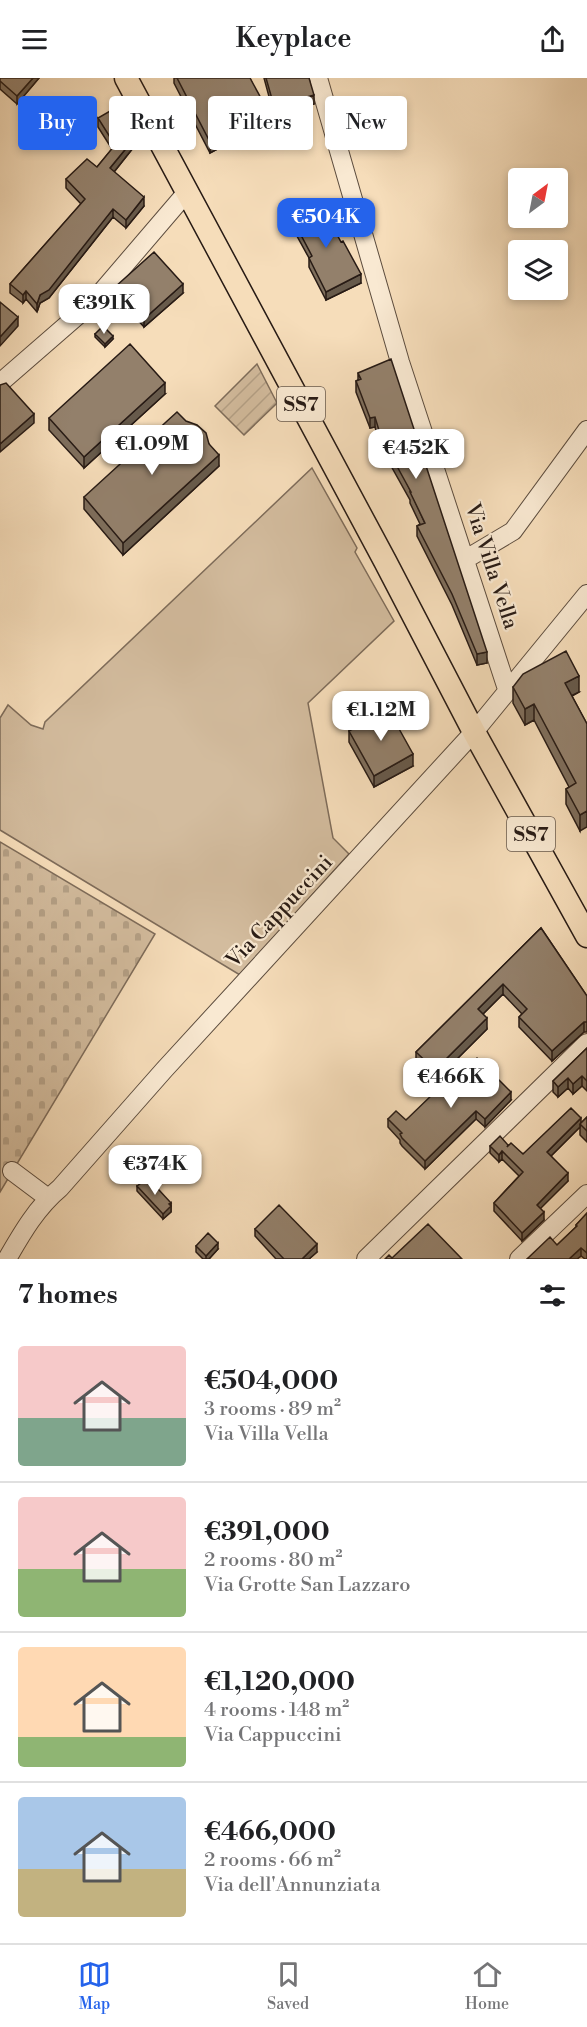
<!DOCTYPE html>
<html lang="en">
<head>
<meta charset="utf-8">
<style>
	:root { --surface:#fff; --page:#f2f2f2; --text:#202124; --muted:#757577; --line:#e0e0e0; --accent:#2563eb }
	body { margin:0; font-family:"Libre Bodoni",serif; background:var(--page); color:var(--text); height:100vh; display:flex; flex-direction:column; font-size:22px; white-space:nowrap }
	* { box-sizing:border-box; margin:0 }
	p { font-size:20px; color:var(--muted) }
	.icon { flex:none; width:33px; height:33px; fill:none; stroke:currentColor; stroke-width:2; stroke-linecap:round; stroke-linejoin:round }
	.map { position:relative; height:1181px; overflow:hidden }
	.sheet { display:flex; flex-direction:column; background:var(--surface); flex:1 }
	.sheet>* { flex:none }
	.guide { position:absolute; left:18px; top:18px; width:552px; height:54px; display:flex; gap:12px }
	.needle { width:39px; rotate:32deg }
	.tools { position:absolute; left:508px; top:90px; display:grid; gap:12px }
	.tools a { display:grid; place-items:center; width:60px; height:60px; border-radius:6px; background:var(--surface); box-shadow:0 3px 9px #0003; font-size:30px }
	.price { position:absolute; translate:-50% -51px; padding:0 14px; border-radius:12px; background:#fff; color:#222; font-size:20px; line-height:39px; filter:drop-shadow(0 2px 3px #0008) }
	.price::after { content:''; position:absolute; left:50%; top:36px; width:18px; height:14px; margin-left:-9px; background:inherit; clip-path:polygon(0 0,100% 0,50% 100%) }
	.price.current { background:var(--accent); color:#fff }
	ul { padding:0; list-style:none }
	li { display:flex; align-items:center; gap:18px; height:150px; padding:0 18px }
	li+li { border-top:2px solid var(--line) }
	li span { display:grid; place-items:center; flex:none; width:168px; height:120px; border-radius:6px; color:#555 }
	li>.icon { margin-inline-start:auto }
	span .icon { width:72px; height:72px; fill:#fffc; stroke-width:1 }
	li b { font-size:26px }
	h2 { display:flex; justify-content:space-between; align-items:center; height:72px; padding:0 18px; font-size:26px }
	.chip { padding:0 21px; border-radius:6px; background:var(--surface); box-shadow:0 3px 9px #0003; font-size:21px; line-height:54px }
	.chip.current { background:var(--accent); color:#fff }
	header { display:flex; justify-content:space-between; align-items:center; height:78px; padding:0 18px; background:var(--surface); font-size:27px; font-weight:600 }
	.menu { display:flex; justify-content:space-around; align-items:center; height:84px; border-top:2px solid var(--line); background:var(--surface); font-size:16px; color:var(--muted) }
	.menu a { display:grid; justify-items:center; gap:3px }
	.menu .current { color:var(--accent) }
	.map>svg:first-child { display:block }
	.green { fill:#d3bc9e; stroke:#7e6c5a; stroke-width:1.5 }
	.cemetery { fill:url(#cemetery-stones); stroke:#7e6c5a; stroke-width:1.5 }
	.garden { fill:url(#garden-furrows); stroke:#7e6c5a; stroke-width:1.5 }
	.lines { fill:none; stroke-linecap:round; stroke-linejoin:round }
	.minor-casing { stroke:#5c4c3e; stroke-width:20 }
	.major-casing { stroke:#281b15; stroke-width:25 }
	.minor { stroke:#f9e9d2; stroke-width:18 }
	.major { stroke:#f6ddba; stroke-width:22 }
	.wall { fill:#7e6e5c; stroke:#281b15; stroke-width:1.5 }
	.shaded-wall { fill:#675a4b; stroke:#281b15; stroke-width:1.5 }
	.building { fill:#93806b; stroke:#281b15; stroke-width:1.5 }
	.labels { text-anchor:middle; stroke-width:4.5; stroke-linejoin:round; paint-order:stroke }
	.shield { fill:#f9e9d2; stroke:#67594e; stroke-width:1.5 }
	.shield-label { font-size:20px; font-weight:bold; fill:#281b15 }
	.street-label { font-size:21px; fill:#281b15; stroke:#f9e9d2 }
</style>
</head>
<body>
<header><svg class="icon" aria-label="menu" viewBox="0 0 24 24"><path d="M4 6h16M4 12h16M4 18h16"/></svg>Keyplace<svg class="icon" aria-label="share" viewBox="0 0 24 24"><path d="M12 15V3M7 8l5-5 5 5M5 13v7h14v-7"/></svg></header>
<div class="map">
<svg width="587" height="1181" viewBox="0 0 587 1181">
	<defs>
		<pattern id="cemetery-stones" width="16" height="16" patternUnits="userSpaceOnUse" patternTransform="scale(1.5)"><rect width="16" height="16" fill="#d3bc9e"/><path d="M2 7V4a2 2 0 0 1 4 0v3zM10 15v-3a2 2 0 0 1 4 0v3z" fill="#b5a187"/></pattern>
		<pattern id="garden-furrows" width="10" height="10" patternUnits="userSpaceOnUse" patternTransform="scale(1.5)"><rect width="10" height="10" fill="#d3bc9e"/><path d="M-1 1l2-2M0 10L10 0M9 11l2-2" fill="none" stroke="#b5a187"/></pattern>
	</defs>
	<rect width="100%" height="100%" fill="#f6ddba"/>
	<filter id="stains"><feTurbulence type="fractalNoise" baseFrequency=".00333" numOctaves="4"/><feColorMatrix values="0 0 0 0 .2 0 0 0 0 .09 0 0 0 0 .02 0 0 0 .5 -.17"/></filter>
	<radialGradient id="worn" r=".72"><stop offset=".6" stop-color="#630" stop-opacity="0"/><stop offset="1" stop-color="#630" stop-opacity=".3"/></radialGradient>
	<!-- green -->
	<path class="green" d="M312,390L357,470L355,474L394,543L308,625L333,760L349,776L240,897L0,752V640L8,627L31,647L43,651L45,644Z"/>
	<!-- cemetery -->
	<path class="cemetery" d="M0,764L155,856L0,1114Z"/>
	<!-- garden -->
	<path class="garden" d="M257,286L277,325L244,357L215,328Z"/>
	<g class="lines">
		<defs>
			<path id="minor" d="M318,0L400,284L507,611
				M0,305L92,225L187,114
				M466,481L513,453L587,352
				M12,1093L48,1120
				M7,1181C22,1155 37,1129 60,1110L164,992L474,654L587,516
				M366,1181L587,965
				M519,1181L587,1116"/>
			<path id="major" d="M126,0L385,483L474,654L587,858"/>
		</defs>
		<!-- minor casing -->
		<use href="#minor" class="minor-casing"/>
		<!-- major casing -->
		<use href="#major" class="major-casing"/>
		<!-- minor -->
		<use href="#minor" class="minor"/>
		<!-- major -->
		<use href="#major" class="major"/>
	</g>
	<!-- wall -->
	<path class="wall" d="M0,0H39L17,26L0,11Z
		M174,0H250L268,44L210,75L174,5Z
		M264,0H309L314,26L274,37Z
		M98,40L133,70L114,94L144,128L126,150L113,139L49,220L40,225L37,234L26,221L23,225L10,215V206L81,126L66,110V101L97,89L112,71L98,49Z
		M292,140L361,205L326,222L309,189V180L292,149Z
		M115,209L183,215L144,249L115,217Z
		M95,256L113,261L105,269L95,259Z
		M358,295L487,585L477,587L452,527L417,458V448L420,446L410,425V422L381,370L375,349L370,350L356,314V303L358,302Z
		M165,316L84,390L49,352V340Z
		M209,366L219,388L123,477L84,431V419Z
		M513,609L579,614L572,618L587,646L580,753L566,726V711L569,709L534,642L525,647L513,625Z
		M349,653L413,688L374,709L349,664Z
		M541,850L587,918V954H584L552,983L519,949V939L522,936L503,916L483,936L487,951L435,1003L416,984V974Z
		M587,970V1013L582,1008L573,1016L568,1010L558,1019L553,1014V1003Z
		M440,1017L511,1022L485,1049L476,1041L425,1091L402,1068L400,1065V1062L388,1049V1041L406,1042Z
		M587,1039V1064L580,1057V1049L551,1078L568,1103L540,1130L544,1142L522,1163L494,1133V1125L519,1098L502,1081L499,1084L490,1075V1068L508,1067L523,1076L581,1045Z
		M137,1108L171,1125V1134L163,1141L137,1113Z
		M587,1135V1181H585L581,1178L577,1181H527L557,1167L576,1149V1147Z
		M255,1151L317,1174L309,1181H276L255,1158Z
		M196,1168L218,1171L209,1181H203L196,1174Z"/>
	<!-- shaded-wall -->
	<path class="shaded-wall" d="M33,0H39L17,26V18Z
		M314,17V26L274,37V28Z
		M268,33V44L210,75V64Z
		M133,62V70L110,99V90Z
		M144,119V128L126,150V142Z
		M113,131V139L49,220L40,225L37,234V226L40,217Z
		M361,196V205L326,222V214Z
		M183,206V215L144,249V241Z
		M26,213V221L23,225V217Z
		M18,239V248L0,268V259Z
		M113,258V261L105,269V266Z
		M165,305V316L84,390V379Z
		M34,336V345L0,374V366Z
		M375,339V349L370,350V340Z
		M219,377V388L123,477V465Z
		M487,574V585L477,587V576Z
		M579,598V614L565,621V605Z
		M534,626V642L525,647V631Z
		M413,676V688L374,709V698Z
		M587,733V749L580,753V737Z
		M503,906V916L478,941V931Z
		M487,940V951L435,1003V992Z
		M584,944V954L552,983V973Z
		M582,998V1008L573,1016V1006Z
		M568,1000V1010L558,1019V1009Z
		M511,1014V1022L485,1049V1041Z
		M476,1033V1041L425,1091V1083Z
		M581,1040V1048L580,1046V1049L547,1082V1074Z
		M502,1073V1081L499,1084V1077Z
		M568,1095V1103L537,1134V1127Z
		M171,1125V1134L163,1141V1136Z
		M544,1134V1142L522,1163V1155Z
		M218,1165V1171L209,1181H206V1178Z
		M317,1166V1174L309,1181H302Z
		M581,1170V1178L577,1181H569Z"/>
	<!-- building -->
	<path class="building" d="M0,0H33L17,18L0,3Z
		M177,0H250L268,33L210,64Z
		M266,0H309L314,17L274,28Z
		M117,29L133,62L110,90L144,119L126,142L113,131L49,212L40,217L37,226L26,213L23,217L10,206L85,121L66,101L87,81L97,89L115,67L98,40Z
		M320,125L341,164L343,163L361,196L326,214L309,180L312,178L292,140Z
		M154,174L183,206L144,241L115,209Z
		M0,224L18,239L0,259Z
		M103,248L113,258L105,266L95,256Z
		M130,266L165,305L84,379L49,340Z
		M391,281L487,574L477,576L452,516L417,448L425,445L410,414H411L381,359L375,339L370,340L356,303L361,301L358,295Z
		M6,305L34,336L0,366V307Z
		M177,334L186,343L197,347L206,355L209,366L219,377L123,465L84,419Z
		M566,573L579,598L565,605L587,646V733L580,737L566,711L576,705L534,626L525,631L513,609L523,596Z
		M388,631L413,676L374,698L349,653Z
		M541,850L587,918V944H584L552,973L519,939L527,931L503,906L478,931L487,940L435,992L416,974Z
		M587,970V1003L582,998L573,1006L568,1000L558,1009L553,1003Z
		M477,980L511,1014L485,1041L476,1033L425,1083L402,1060L400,1056L402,1055L388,1041L396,1033L406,1042L436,1013L440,1017Z
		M571,1030L581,1040L547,1074L568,1095L537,1127L544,1134L522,1155L494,1125L523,1094L502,1073L499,1077L490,1068L500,1058L508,1067L507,1069L511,1065L523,1076Z
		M587,1039V1053L580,1046Z
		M148,1100L171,1125L169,1126L171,1128L163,1136L137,1108Z
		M279,1127L317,1166L302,1181H284L255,1151Z
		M587,1135V1175L581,1170L569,1181H527L550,1159L557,1167L577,1148L576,1147Z
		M428,1146L462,1181H385L389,1177L392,1180Z
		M208,1155L218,1165L206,1178L196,1168Z"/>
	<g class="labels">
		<!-- shield labels -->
		<g class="shield">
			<rect x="277" y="309" width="48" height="34" rx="4.5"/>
			<rect x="507" y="739" width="48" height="34" rx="4.5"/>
		</g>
		<g class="shield-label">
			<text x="301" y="333">SS7</text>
			<text x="531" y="763">SS7</text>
		</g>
		<!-- street labels -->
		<g class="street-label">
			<text transform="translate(492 488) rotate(72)" y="7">Via Villa Vella</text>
			<text transform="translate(279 833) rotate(-47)" y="7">Via Cappuccini</text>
		</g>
	</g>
	<rect width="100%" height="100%" filter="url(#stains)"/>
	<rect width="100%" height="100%" fill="url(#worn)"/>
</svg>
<div class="tools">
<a><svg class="needle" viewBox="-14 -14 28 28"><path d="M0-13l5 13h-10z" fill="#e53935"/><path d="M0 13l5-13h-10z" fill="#757577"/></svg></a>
<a><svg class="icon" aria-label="layers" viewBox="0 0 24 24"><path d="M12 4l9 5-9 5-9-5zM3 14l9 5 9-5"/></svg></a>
</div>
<b class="price current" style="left:326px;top:171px">€504K</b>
<b class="price" style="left:104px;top:257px">€391K</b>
<b class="price" style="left:152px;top:398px">€1.09M</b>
<b class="price" style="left:416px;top:402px">€452K</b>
<b class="price" style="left:381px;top:664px">€1.12M</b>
<b class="price" style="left:451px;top:1031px">€466K</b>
<b class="price" style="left:155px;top:1118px">€374K</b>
<div class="guide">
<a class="chip current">Buy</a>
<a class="chip">Rent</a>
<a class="chip">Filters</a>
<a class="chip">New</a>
</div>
</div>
<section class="sheet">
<h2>7 homes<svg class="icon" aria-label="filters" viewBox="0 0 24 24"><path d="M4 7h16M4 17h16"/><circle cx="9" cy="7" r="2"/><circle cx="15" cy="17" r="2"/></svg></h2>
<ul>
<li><span style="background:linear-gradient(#f6c9c9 60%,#7fa58c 0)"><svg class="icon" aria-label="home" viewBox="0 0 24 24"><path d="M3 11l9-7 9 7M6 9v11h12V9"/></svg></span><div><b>€504,000</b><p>3 rooms · 89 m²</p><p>Via Villa Vella</p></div></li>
<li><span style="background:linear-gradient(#f6c9c9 60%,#8fb573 0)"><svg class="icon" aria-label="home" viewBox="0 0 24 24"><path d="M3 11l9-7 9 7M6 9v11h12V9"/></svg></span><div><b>€391,000</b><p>2 rooms · 80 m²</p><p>Via Grotte San Lazzaro</p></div></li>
<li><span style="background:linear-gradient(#ffd9b3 75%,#8fb573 0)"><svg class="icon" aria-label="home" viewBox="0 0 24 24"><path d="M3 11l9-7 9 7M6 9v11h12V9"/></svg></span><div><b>€1,120,000</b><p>4 rooms · 148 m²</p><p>Via Cappuccini</p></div></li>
<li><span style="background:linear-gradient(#a9c7e8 60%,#c2b280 0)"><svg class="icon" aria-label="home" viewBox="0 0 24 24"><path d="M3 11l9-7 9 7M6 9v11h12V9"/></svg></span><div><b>€466,000</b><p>2 rooms · 66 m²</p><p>Via dell'Annunziata</p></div></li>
</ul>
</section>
<nav class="menu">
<a class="current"><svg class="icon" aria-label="map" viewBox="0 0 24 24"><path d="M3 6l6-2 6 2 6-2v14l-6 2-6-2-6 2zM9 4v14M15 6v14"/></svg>Map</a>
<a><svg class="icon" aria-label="saved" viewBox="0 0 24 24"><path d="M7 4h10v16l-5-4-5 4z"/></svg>Saved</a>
<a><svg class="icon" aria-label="home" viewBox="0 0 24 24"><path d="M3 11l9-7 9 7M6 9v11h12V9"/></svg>Home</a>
</nav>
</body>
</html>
